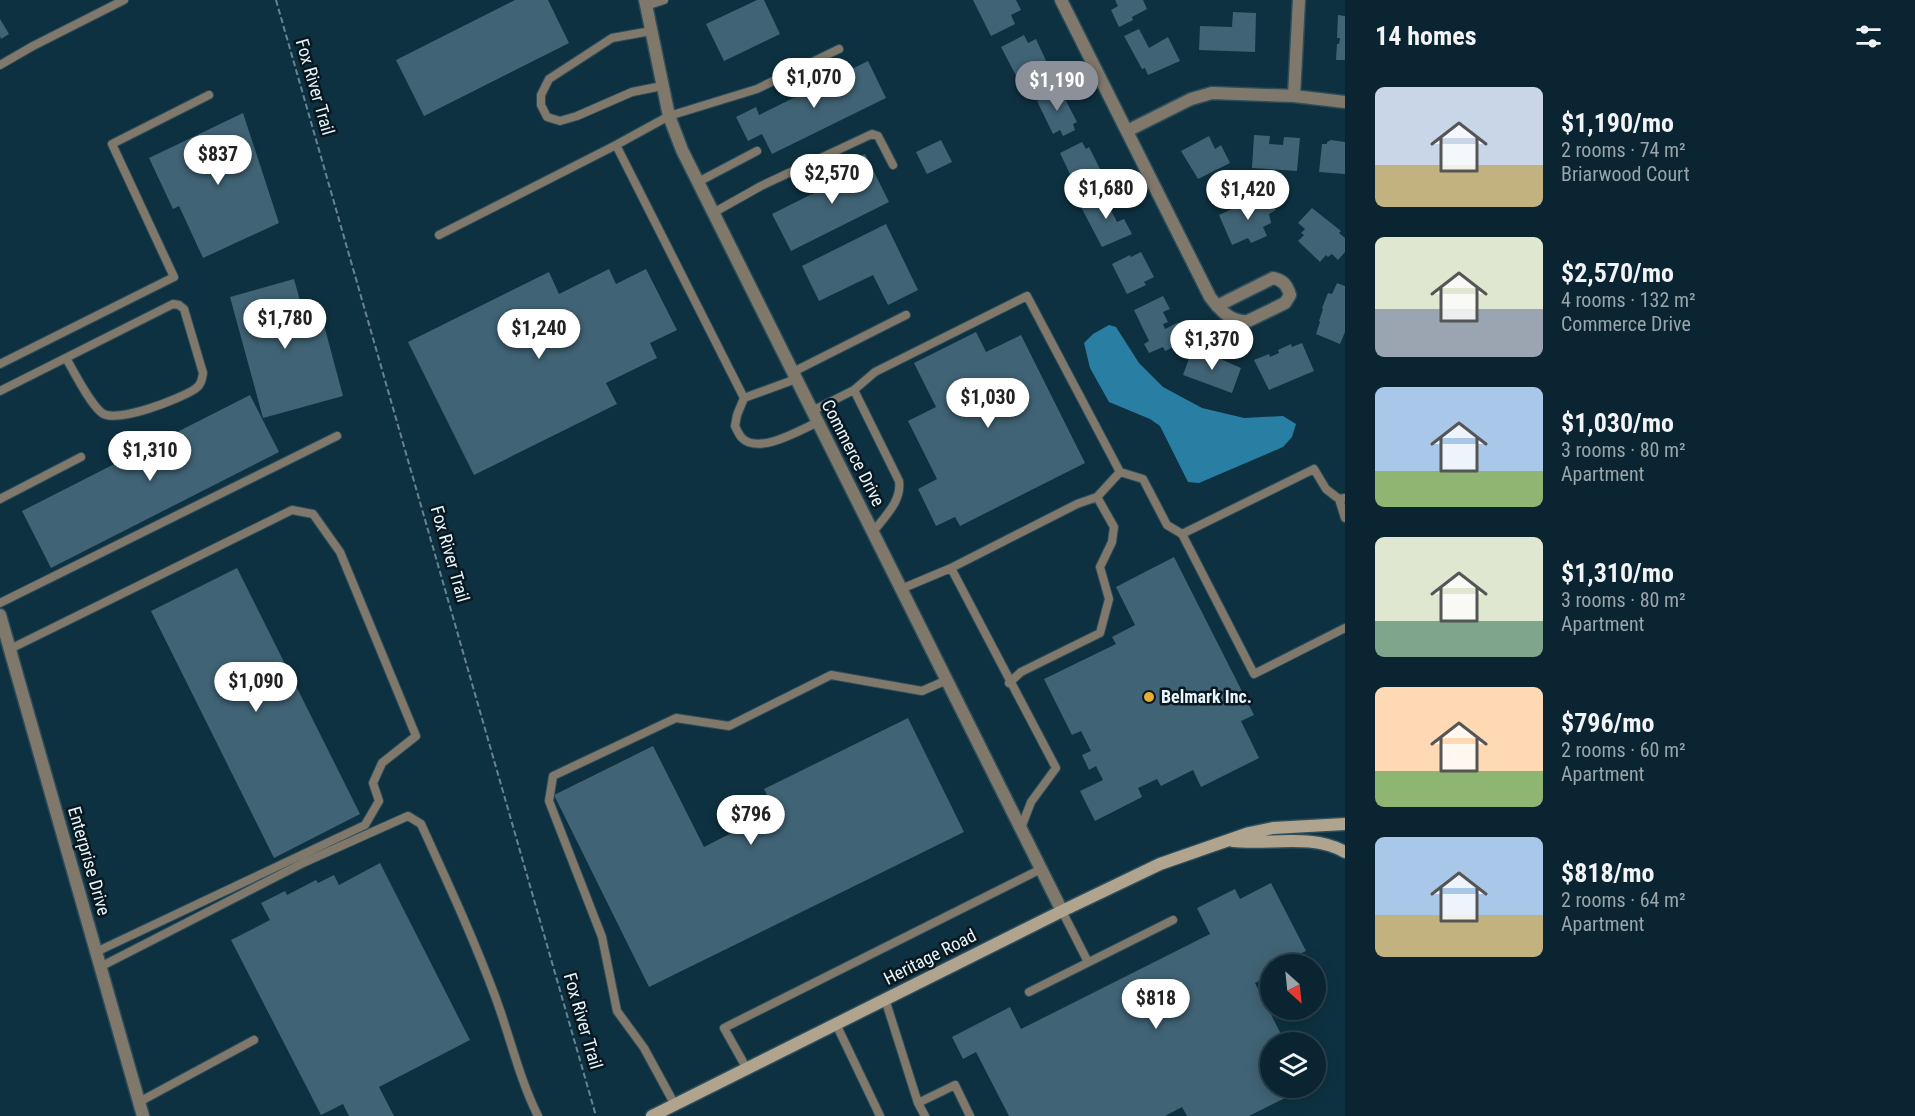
<!DOCTYPE html>
<html lang="en">
<head>
<meta charset="utf-8">
<style>
	:root { --surface:#0a2531; --page:#132d39; --text:#f1f3f6; --muted:#99a5ab; --line:#2a424d; --accent:#8c9099 }
	body { margin:0; font-family:"Roboto Condensed",sans-serif; background:var(--page); color:var(--text); height:100vh; display:flex; flex-direction:column; font-size:22px; white-space:nowrap }
	* { box-sizing:border-box; margin:0 }
	p { font-size:20px; color:var(--muted) }
	.icon { flex:none; width:33px; height:33px; fill:none; stroke:currentColor; stroke-width:2; stroke-linecap:round; stroke-linejoin:round }
	.map { position:relative; flex:1; overflow:hidden }
	.side { display:flex; flex-direction:column; background:var(--surface); width:570px }
	.side>* { flex:none }
	.needle { width:39px; rotate:153deg }
	.tools { position:absolute; left:1260px; top:954px; display:grid; gap:12px }
	.tools a { display:grid; place-items:center; width:66px; height:66px; border-radius:50%; background:var(--surface); box-shadow:0 3px 15px #0003,0 0 0 2px var(--line); font-size:30px }
	.price { position:absolute; translate:-50% -51px; padding:0 14px; border-radius:21px; background:#fff; color:#222; font-size:20px; line-height:39px; filter:drop-shadow(0 2px 3px #0008) }
	.price::after { content:''; position:absolute; left:50%; top:36px; width:18px; height:14px; margin-left:-9px; background:inherit; clip-path:polygon(0 0,100% 0,50% 100%) }
	.price.selected { background:var(--accent); color:#fff }
	ul { padding:0; list-style:none }
	li { display:flex; align-items:center; gap:18px; height:150px; padding:0 30px }
	li span { display:grid; place-items:center; flex:none; width:168px; height:120px; border-radius:9px; color:#555 }
	li>.icon { margin-inline-start:auto }
	span .icon { width:72px; height:72px; fill:#fffc; stroke-width:1 }
	li b { font-size:26px }
	h2 { display:flex; justify-content:space-between; align-items:center; height:72px; padding:0 30px; font-size:26px }
	main { display:flex; flex:1; min-height:0 }
	.map>svg:first-child { display:block }
	.water { fill:#297ea4 }
	.building { fill:#406375 }
	.lines { fill:none; stroke-linecap:round; stroke-linejoin:round }
	.service-casing { stroke:#2c4d5b; stroke-width:10 }
	.minor-casing { stroke:#2c4d5b; stroke-width:15 }
	.secondary-casing { stroke:#2c4d5b; stroke-width:15 }
	.path { stroke:#68828f; stroke-width:2; stroke-dasharray:6 3; stroke-linecap:butt }
	.service { stroke:#80796b; stroke-width:8 }
	.minor { stroke:#80796b; stroke-width:12 }
	.secondary { stroke:#b0a48e; stroke-width:12 }
	.poi-dot { fill:#e5ad35; stroke:#09171e; stroke-width:2 }
	.labels { text-anchor:middle; stroke-width:5; stroke-linejoin:round; paint-order:stroke }
	.street-label { font-size:18px; fill:#e7f6fe; stroke:#09171e }
	.poi-label { font-size:18px; font-weight:bold; fill:#e7f6fe; stroke:#09171e; text-anchor:start }
</style>
</head>
<body>
<main>
<div class="map">
<svg width="1345" height="1116" viewBox="0 0 1345 1116">
	<rect width="100%" height="100%" fill="#0e3141"/>
	<!-- water -->
	<path class="water" d="M1109,325L1116,327L1139,363L1163,387L1202,408L1244,418L1283,416L1296,424L1292,437L1283,447L1199,483L1188,482L1160,426L1150,419L1109,402L1090,368L1084,343L1093,334Z"/>
	<!-- building -->
	<path class="building" d="M515,0H548L569,43L424,116L396,60Z
		M757,0H764L780,34L724,61L706,24Z
		M973,0H1016L1021,10L1011,15L1015,24L991,36Z
		M1115,0H1143L1147,9L1132,17L1133,20L1119,27L1111,10L1118,6Z
		M1233,12L1256,13L1255,52L1199,50L1200,26L1232,27Z
		M1338,15L1345,16V60H1336L1337,44H1339L1340,38H1337Z
		M0,19L9,34L1,39L0,36Z
		M1139,29L1149,48L1168,37L1180,61L1148,75L1145,68L1142,69L1124,36Z
		M1024,35L1028,43L1036,39L1048,65L1041,68L1045,76L1022,87L1001,47Z
		M868,61L886,98L772,154L762,134L748,141L736,117L756,107L759,115Z
		M1053,86L1056,91L1060,89L1077,122L1073,124L1075,130L1063,136L1060,130L1053,134L1037,101L1044,98L1041,92Z
		M243,113L279,223L203,258L179,206L173,209L149,158Z
		M1254,135L1270,136L1269,144L1283,145L1284,137L1300,138L1297,171L1252,168Z
		M1209,136L1215,149L1221,145L1230,163L1198,179L1181,151Z
		M941,140L952,162L927,174L916,152Z
		M1331,140L1345,142V174L1319,172L1322,144H1327V142Z
		M1082,142L1086,149L1089,147L1101,171L1098,173L1101,179L1078,191L1060,153Z
		M865,154L889,202L791,251L772,214L844,178L839,167Z
		M1111,192L1118,206L1111,210L1117,222L1124,219L1132,234L1102,247L1081,207Z
		M1259,196L1262,203L1271,199L1276,210L1269,214L1271,223L1263,227L1267,236L1251,243L1248,238L1232,245L1219,215Z
		M1312,208L1341,231L1339,233L1345,238V252L1338,260L1332,254L1328,257L1326,255L1320,262L1298,241L1304,235L1301,233L1305,229L1298,223Z
		M886,224L918,290L888,305L873,275L819,301L802,266Z
		M1141,252L1154,277L1144,282L1146,285L1127,294L1112,264L1130,255L1131,257Z
		M609,269L616,284L646,269L677,330L650,343L657,358L606,383L617,404L474,475L408,342L549,272L559,294Z
		M294,279L308,329L324,325L343,396L263,418L230,297Z
		M1337,283L1345,286V332L1340,344L1316,334L1320,322L1319,321L1323,309L1322,308L1328,293L1332,294Z
		M1163,296L1170,309L1163,312L1168,322L1163,324L1165,329L1177,323L1186,341L1165,351L1163,347L1149,353L1144,344L1149,341L1134,310Z
		M976,332L986,352L1021,335L1085,463L960,526L955,517L936,526L918,489L937,479L908,421L936,407L914,363Z
		M1302,343L1314,371L1269,390L1254,360L1269,354L1270,357L1279,353L1278,350L1291,344L1292,347Z
		M1192,350L1202,354L1203,351L1205,352L1241,368L1232,393L1183,375Z
		M250,395L279,452L51,568L22,511Z
		M1174,557L1254,715L1241,721L1259,758L1201,787L1193,770L1161,786L1157,779L1138,788L1142,797L1095,821L1080,791L1103,780L1096,766L1089,770L1082,755L1091,751L1081,731L1072,735L1044,679L1116,644L1112,637L1135,625L1116,587Z
		M237,568L360,814L274,858L151,611Z
		M908,718L964,832L649,987L554,795L653,746L704,847L775,811L764,789Z
		M380,863L470,1040L379,1087L394,1116H349L343,1104L321,1115L231,940L270,920L261,903L285,891L287,895L316,880L318,883L334,875L339,885Z
		M1271,883L1306,951L1278,964H1270V968L1268,969L1270,975L1255,983L1285,1042H1270V1088H1305L1249,1116H1187L1182,1107L1165,1116H1009L976,1052L963,1059L952,1037L1010,1007L1021,1029L1210,934L1197,908L1235,889L1240,899Z"/>
	<g class="lines">
		<defs>
			<path id="service" d="M646,6L664,0
				M651,31L612,38L549,79L541,95V105L547,117L560,121L577,116L632,92L662,86
				M0,65L33,46L124,0
				M698,182L757,151
				M713,213L761,186L872,134L878,136L893,165
				M439,235L616,145
				M0,364L174,277L112,144L209,95
				M793,372L906,315
				M796,379L744,398L616,145L669,116L757,89L839,49
				M854,390L899,481C902,501 885,516 873,532
				M0,391L173,304L179,305L184,309L203,373C202,380 201,385 195,389C180,399 116,424 102,413C90,404 74,372 66,358
				M744,398L737,415L735,426C737,430 739,435 742,438C759,455 800,430 818,422
				M812,411L854,390L875,372L1027,296L1120,472L1097,497
				M1120,472L1143,479L1167,525L1182,534L1314,469L1326,489L1339,499L1345,498
				M0,499L81,457
				M1339,499L1345,518
				M1182,534L1254,674L1345,628
				M951,568L1056,768L1031,802L1021,828
				M901,589L951,568L1077,504L1097,497L1114,527L1112,542L1100,567L1109,599L1100,633L1021,672L1009,683
				M0,603L337,436
				M10,649L292,510L313,514L340,552L416,736L382,763L373,783L379,801L365,825L96,952
				M1062,911L1088,962
				M100,967L303,863L408,816L421,824C447,881 473,937 495,996C510,1036 519,1078 538,1116
				M1029,992L1173,920
				M885,999L918,1103L925,1116
				M836,1024L880,1116
				M747,1069L724,1028L1041,869
				M139,1102L254,1040
				M918,1103L955,1085L970,1116
				M675,1105L644,1048L617,1011L602,937L549,801L553,776L676,718L729,726L831,675L922,691L947,680"/>
			<path id="minor" d="M645,0L669,116L682,150L1062,911
				M1061,0L1210,297C1219,309 1231,323 1248,321L1285,303L1290,295C1287,285 1283,280 1273,278L1217,306
				M1294,96L1299,0
				M1127,131L1191,99L1212,93L1294,96L1345,102
				M0,615L143,1116"/>
			<path id="secondary" d="M1233,841C1269,845 1312,833 1345,852
				M652,1116L1062,911L1160,864L1249,833L1273,828L1345,824"/>
		</defs>
		<!-- service casing -->
		<use href="#service" class="service-casing"/>
		<!-- minor casing -->
		<use href="#minor" class="minor-casing"/>
		<!-- secondary casing -->
		<use href="#secondary" class="secondary-casing"/>
		<!-- path -->
		<path class="path" d="M276,0L596,1116"/>
		<!-- service -->
		<use href="#service" class="service"/>
		<!-- minor -->
		<use href="#minor" class="minor"/>
		<!-- secondary -->
		<use href="#secondary" class="secondary"/>
	</g>
	<!-- markers -->
	<circle class="poi-dot" cx="1149" cy="697" r="6"/>
	<g class="labels">
		<!-- street labels -->
		<g class="street-label">
			<text transform="translate(315 87) rotate(74)" y="6">Fox River Trail</text>
			<text transform="translate(853 453) rotate(63)" y="6">Commerce Drive</text>
			<text transform="translate(450 554) rotate(74)" y="6">Fox River Trail</text>
			<text transform="translate(89 861) rotate(74)" y="6">Enterprise Drive</text>
			<text transform="translate(930 957) rotate(-27)" y="6">Heritage Road</text>
			<text transform="translate(583 1021) rotate(74)" y="6">Fox River Trail</text>
		</g>
		<!-- poi labels -->
		<g class="poi-label">
			<text x="1161" y="703">Belmark Inc.</text>
		</g>
	</g>
</svg>
<div class="tools">
<a><svg class="needle" viewBox="-14 -14 28 28"><path d="M0-13l5 13h-10z" fill="#e53935"/><path d="M0 13l5-13h-10z" fill="#99a5ab"/></svg></a>
<a><svg class="icon" aria-label="layers" viewBox="0 0 24 24"><path d="M12 4l9 5-9 5-9-5zM3 14l9 5 9-5"/></svg></a>
</div>
<b class="price" style="left:814px;top:109px">$1,070</b>
<b class="price selected" style="left:1057px;top:112px">$1,190</b>
<b class="price" style="left:218px;top:186px">$837</b>
<b class="price" style="left:832px;top:205px">$2,570</b>
<b class="price" style="left:1106px;top:220px">$1,680</b>
<b class="price" style="left:1248px;top:221px">$1,420</b>
<b class="price" style="left:285px;top:350px">$1,780</b>
<b class="price" style="left:539px;top:360px">$1,240</b>
<b class="price" style="left:1212px;top:371px">$1,370</b>
<b class="price" style="left:988px;top:429px">$1,030</b>
<b class="price" style="left:150px;top:482px">$1,310</b>
<b class="price" style="left:256px;top:713px">$1,090</b>
<b class="price" style="left:751px;top:846px">$796</b>
<b class="price" style="left:1156px;top:1030px">$818</b>
</div>
<section class="side">
<h2>14 homes<svg class="icon" aria-label="filters" viewBox="0 0 24 24"><path d="M4 7h16M4 17h16"/><circle cx="9" cy="7" r="2"/><circle cx="15" cy="17" r="2"/></svg></h2>
<ul>
<li><span style="background:linear-gradient(#c9d6e8 65%,#c2b280 0)"><svg class="icon" aria-label="home" viewBox="0 0 24 24"><path d="M3 11l9-7 9 7M6 9v11h12V9"/></svg></span><div><b>$1,190/mo</b><p>2 rooms · 74 m²</p><p>Briarwood Court</p></div></li>
<li><span style="background:linear-gradient(#dfe7d0 60%,#9aa5b1 0)"><svg class="icon" aria-label="home" viewBox="0 0 24 24"><path d="M3 11l9-7 9 7M6 9v11h12V9"/></svg></span><div><b>$2,570/mo</b><p>4 rooms · 132 m²</p><p>Commerce Drive</p></div></li>
<li><span style="background:linear-gradient(#a9c7e8 70%,#8fb573 0)"><svg class="icon" aria-label="home" viewBox="0 0 24 24"><path d="M3 11l9-7 9 7M6 9v11h12V9"/></svg></span><div><b>$1,030/mo</b><p>3 rooms · 80 m²</p><p>Apartment</p></div></li>
<li><span style="background:linear-gradient(#dfe7d0 70%,#7fa58c 0)"><svg class="icon" aria-label="home" viewBox="0 0 24 24"><path d="M3 11l9-7 9 7M6 9v11h12V9"/></svg></span><div><b>$1,310/mo</b><p>3 rooms · 80 m²</p><p>Apartment</p></div></li>
<li><span style="background:linear-gradient(#ffd9b3 70%,#8fb573 0)"><svg class="icon" aria-label="home" viewBox="0 0 24 24"><path d="M3 11l9-7 9 7M6 9v11h12V9"/></svg></span><div><b>$796/mo</b><p>2 rooms · 60 m²</p><p>Apartment</p></div></li>
<li><span style="background:linear-gradient(#a9c7e8 65%,#c2b280 0)"><svg class="icon" aria-label="home" viewBox="0 0 24 24"><path d="M3 11l9-7 9 7M6 9v11h12V9"/></svg></span><div><b>$818/mo</b><p>2 rooms · 64 m²</p><p>Apartment</p></div></li>
</ul>
</section>
</main>
</body>
</html>
